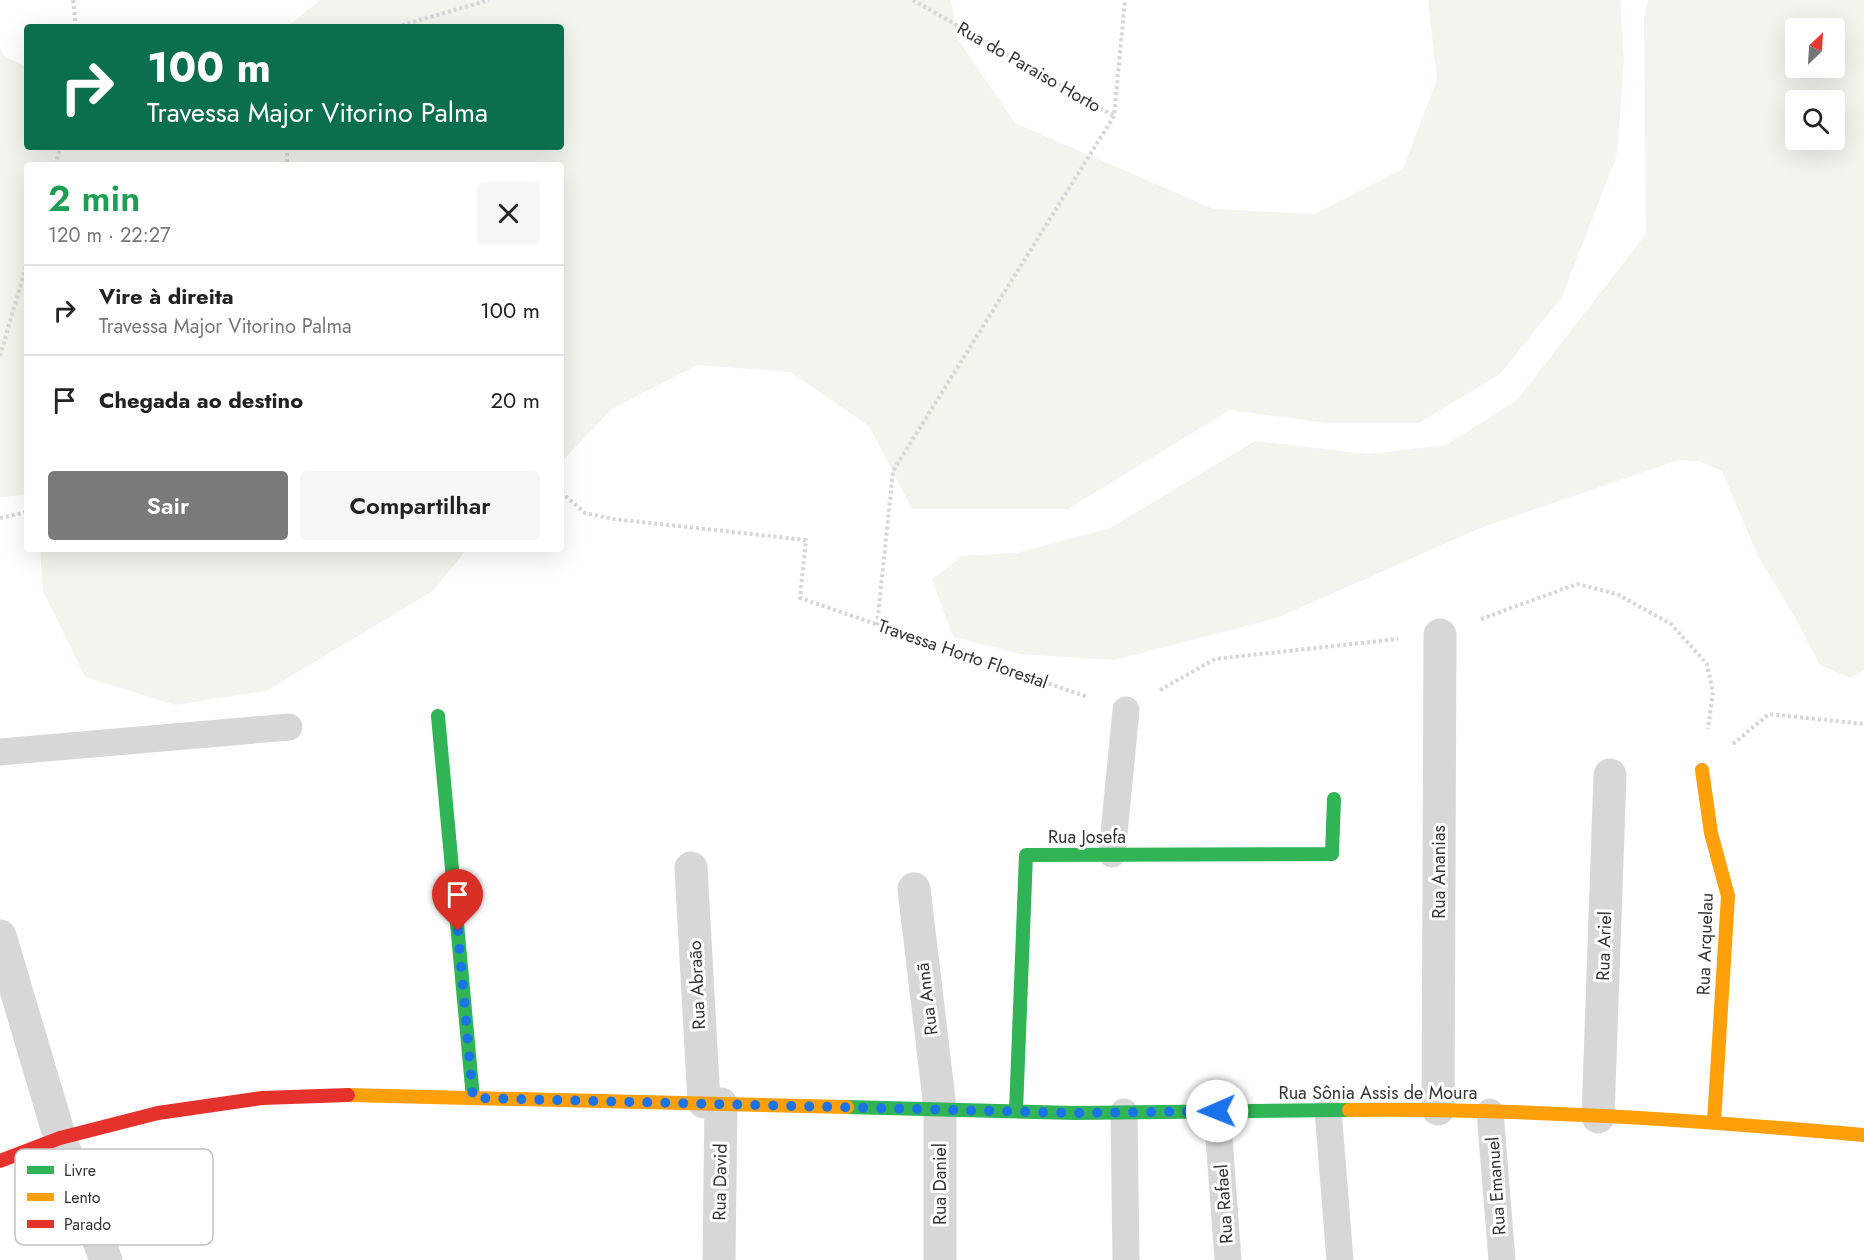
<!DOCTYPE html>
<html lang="pt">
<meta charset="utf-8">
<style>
body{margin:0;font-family:Jost,sans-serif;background:#f6f6f6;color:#222;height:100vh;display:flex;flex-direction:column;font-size:22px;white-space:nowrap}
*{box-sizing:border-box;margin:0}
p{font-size:20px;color:#767676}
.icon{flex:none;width:33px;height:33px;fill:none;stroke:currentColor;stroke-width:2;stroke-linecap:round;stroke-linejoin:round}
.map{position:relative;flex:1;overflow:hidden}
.drawer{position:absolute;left:24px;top:162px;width:540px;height:390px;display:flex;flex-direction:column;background:#fff;border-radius:6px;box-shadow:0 6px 24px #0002}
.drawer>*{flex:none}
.hud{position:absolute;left:24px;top:24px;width:540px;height:126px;border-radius:6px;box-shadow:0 6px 24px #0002;background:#0b6e4f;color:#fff;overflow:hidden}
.needle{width:39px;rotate:25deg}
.controls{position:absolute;left:1785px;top:18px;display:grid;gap:12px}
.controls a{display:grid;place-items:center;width:60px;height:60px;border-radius:6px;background:#fff;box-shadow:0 6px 24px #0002;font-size:30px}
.pin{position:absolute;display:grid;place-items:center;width:51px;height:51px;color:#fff;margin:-62px -26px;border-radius:50% 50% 50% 0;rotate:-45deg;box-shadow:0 0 6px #0007}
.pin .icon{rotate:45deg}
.me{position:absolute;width:66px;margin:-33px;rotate:269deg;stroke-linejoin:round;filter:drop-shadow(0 0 4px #0008)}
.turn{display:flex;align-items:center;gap:21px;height:126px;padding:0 24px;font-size:27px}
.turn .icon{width:78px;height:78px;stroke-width:2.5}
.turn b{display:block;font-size:42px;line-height:51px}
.round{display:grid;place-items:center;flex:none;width:63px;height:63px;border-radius:6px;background:#f6f6f6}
.overview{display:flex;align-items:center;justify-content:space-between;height:102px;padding:0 24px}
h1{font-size:36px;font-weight:600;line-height:45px;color:#1e9e55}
.primary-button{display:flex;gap:12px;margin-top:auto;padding:12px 24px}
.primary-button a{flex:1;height:69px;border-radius:6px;background:#7a7a7a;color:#fff;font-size:24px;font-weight:600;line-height:69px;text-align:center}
.primary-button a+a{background:#f6f6f6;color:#222}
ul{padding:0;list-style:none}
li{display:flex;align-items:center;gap:18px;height:90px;padding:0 24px;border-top:2px solid #e0e0e0}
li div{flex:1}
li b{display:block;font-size:22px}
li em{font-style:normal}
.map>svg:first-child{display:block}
</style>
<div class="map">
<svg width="1864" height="1260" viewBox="0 0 1864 1260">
<rect width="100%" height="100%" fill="#fff"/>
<path fill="#f1f5ed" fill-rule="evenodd" d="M 320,0 L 951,0 L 959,41 L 1015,123 L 1214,209 L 1314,214 L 1403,169 L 1437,80 L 1428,0 L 1620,0 L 1624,60 L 1617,155 L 1562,297 L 1500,374 L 1419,423 L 1326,423 L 1230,410 L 1068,509 L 912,509 L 869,426 L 790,372 L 697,365 L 612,409 L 561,462 L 561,165 L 27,165 L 27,495 L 0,497 L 0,47 L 4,56 L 27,67 L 27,147 L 561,147 L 561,27 L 287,27 Z
M 1648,0 L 1864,0 L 1864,670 L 1850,678 L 1820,665 L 1794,616 L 1758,556 L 1722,471 L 1699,461 L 1679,460 L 1480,528 L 1277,618 L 1115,660 L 1020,654 L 953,637 L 932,579 L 962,556 L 1016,553 L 1110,528 L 1255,441 L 1368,454 L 1446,445 L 1517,400 L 1646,234 L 1644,17 ZM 1834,28 L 1834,68 L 1796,68 L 1796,28 ZM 1796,100 L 1834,100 L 1834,140 L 1796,140 Z
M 40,549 L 467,549 L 433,591 L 266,691 L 175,705 L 85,677 L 43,591 Z"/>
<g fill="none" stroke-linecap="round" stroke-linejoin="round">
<path stroke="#d6d6d6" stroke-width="4" stroke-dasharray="3 3" stroke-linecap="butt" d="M 73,0 L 76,27
M 913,0 L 1114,116
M 396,27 L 489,0
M 287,147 L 287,165
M 55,165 L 61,147
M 0,356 L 27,263
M 561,492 L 585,513 L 614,519 L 806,540 L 800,598 L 1088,697
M 0,518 L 27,512
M 1481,619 L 1577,584 L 1617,594 L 1671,624 L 1707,664 L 1713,692 L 1708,729
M 877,625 L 893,471 L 1114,116 L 1125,0
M 1160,690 L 1215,659 L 1398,639
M 1733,744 L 1769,714 L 1864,724"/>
<path stroke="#d7d7d7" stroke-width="27" d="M 0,752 L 289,727
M 1112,854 L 1126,710
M 1328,1110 L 1340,1260
M 1217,1111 L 1228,1260
M 1124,1112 L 1126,1260
M 1490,1112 L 1502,1260"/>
<path stroke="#d7d7d7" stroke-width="33" d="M 691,868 L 704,1102
M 914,889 L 940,1108 L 940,1260
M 0,936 L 60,1138 L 106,1260
M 1438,1109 L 1440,635
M 1598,1117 L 1610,775
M 719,1260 L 721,1104"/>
<path stroke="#30b455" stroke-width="14" d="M 438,716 L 473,1098
M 847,1107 L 1075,1113 L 1349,1110
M 1016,1111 L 1026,855 L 1332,854 L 1334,799"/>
<path stroke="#ff9f0a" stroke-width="14" d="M 1702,770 L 1711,833 L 1728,896 L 1714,1122
M 348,1095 L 847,1107
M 1349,1110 C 1521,1108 1693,1120 1864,1135"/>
<path stroke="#e5322d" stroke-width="14" d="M 0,1161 L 60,1138 L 158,1113 L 262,1098 L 348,1095"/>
</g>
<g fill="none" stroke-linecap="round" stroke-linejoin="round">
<path stroke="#1a73e8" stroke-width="10" stroke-dasharray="0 18" d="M 458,931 L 473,1098 L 1075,1113 L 1217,1111"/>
</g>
<g text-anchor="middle" stroke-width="6" stroke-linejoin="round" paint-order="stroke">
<g font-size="18" fill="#333" stroke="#fff">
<text transform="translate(1029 67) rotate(30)" y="6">Rua do Paraiso Horto</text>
<text transform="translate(963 654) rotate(19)" y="6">Travessa Horto Florestal</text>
<text x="1087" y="843">Rua Josefa</text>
<text transform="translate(1439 872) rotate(-90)" y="6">Rua Ananias</text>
<text transform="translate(1705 944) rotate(-88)" y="6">Rua Arquelau</text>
<text transform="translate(1604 946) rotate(-88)" y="6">Rua Ariel</text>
<text transform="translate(697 985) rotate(-93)" y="6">Rua Abraão</text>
<text transform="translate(927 999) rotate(-97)" y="6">Rua Annã</text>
<text x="1378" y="1099">Rua Sônia Assis de Moura</text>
<text transform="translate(720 1182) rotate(-89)" y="6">Rua David</text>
<text transform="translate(940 1184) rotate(-90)" y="6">Rua Daniel</text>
<text transform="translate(1496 1186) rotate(-94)" y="6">Rua Emanuel</text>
<text transform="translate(1224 1204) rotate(-94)" y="6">Rua Rafael</text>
</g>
</g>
<rect x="15" y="1149" width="198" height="96" rx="9" fill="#fff" stroke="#c2c2c2" stroke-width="1.5"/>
<rect x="27" y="1166" width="27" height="8" fill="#30b455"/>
<rect x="27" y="1193" width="27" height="8" fill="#ff9f0a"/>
<rect x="27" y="1220" width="27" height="8" fill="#e5322d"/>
<g font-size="16" fill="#333">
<text x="64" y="1176">Livre</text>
<text x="64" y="1203">Lento</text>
<text x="64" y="1230">Parado</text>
</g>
</svg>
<div class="controls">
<a><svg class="needle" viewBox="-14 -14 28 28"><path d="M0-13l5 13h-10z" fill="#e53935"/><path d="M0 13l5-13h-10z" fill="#767676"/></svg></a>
<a><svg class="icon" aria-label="search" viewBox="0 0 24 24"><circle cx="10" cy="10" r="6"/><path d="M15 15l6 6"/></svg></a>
</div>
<div class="pin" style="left:458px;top:931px;background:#d93025"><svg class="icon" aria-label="arrive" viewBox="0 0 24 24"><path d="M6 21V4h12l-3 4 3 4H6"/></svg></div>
<svg class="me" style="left:1217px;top:1111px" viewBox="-20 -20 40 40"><circle r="19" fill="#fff"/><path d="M0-13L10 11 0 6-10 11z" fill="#1a73e8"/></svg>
<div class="hud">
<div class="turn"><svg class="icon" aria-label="right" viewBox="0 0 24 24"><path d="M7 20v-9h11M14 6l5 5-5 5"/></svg><div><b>100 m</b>Travessa Major Vitorino Palma</div></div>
</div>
<section class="drawer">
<div class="overview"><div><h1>2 min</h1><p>120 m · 22:27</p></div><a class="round"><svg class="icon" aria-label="close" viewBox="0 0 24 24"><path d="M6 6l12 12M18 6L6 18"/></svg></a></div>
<ul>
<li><svg class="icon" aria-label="right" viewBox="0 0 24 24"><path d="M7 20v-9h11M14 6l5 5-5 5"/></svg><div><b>Vire à direita</b><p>Travessa Major Vitorino Palma</p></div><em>100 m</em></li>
<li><svg class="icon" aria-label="arrive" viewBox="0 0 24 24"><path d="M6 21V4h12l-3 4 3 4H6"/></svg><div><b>Chegada ao destino</b></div><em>20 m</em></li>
</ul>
<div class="primary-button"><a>Sair</a><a>Compartilhar</a></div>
</section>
</div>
